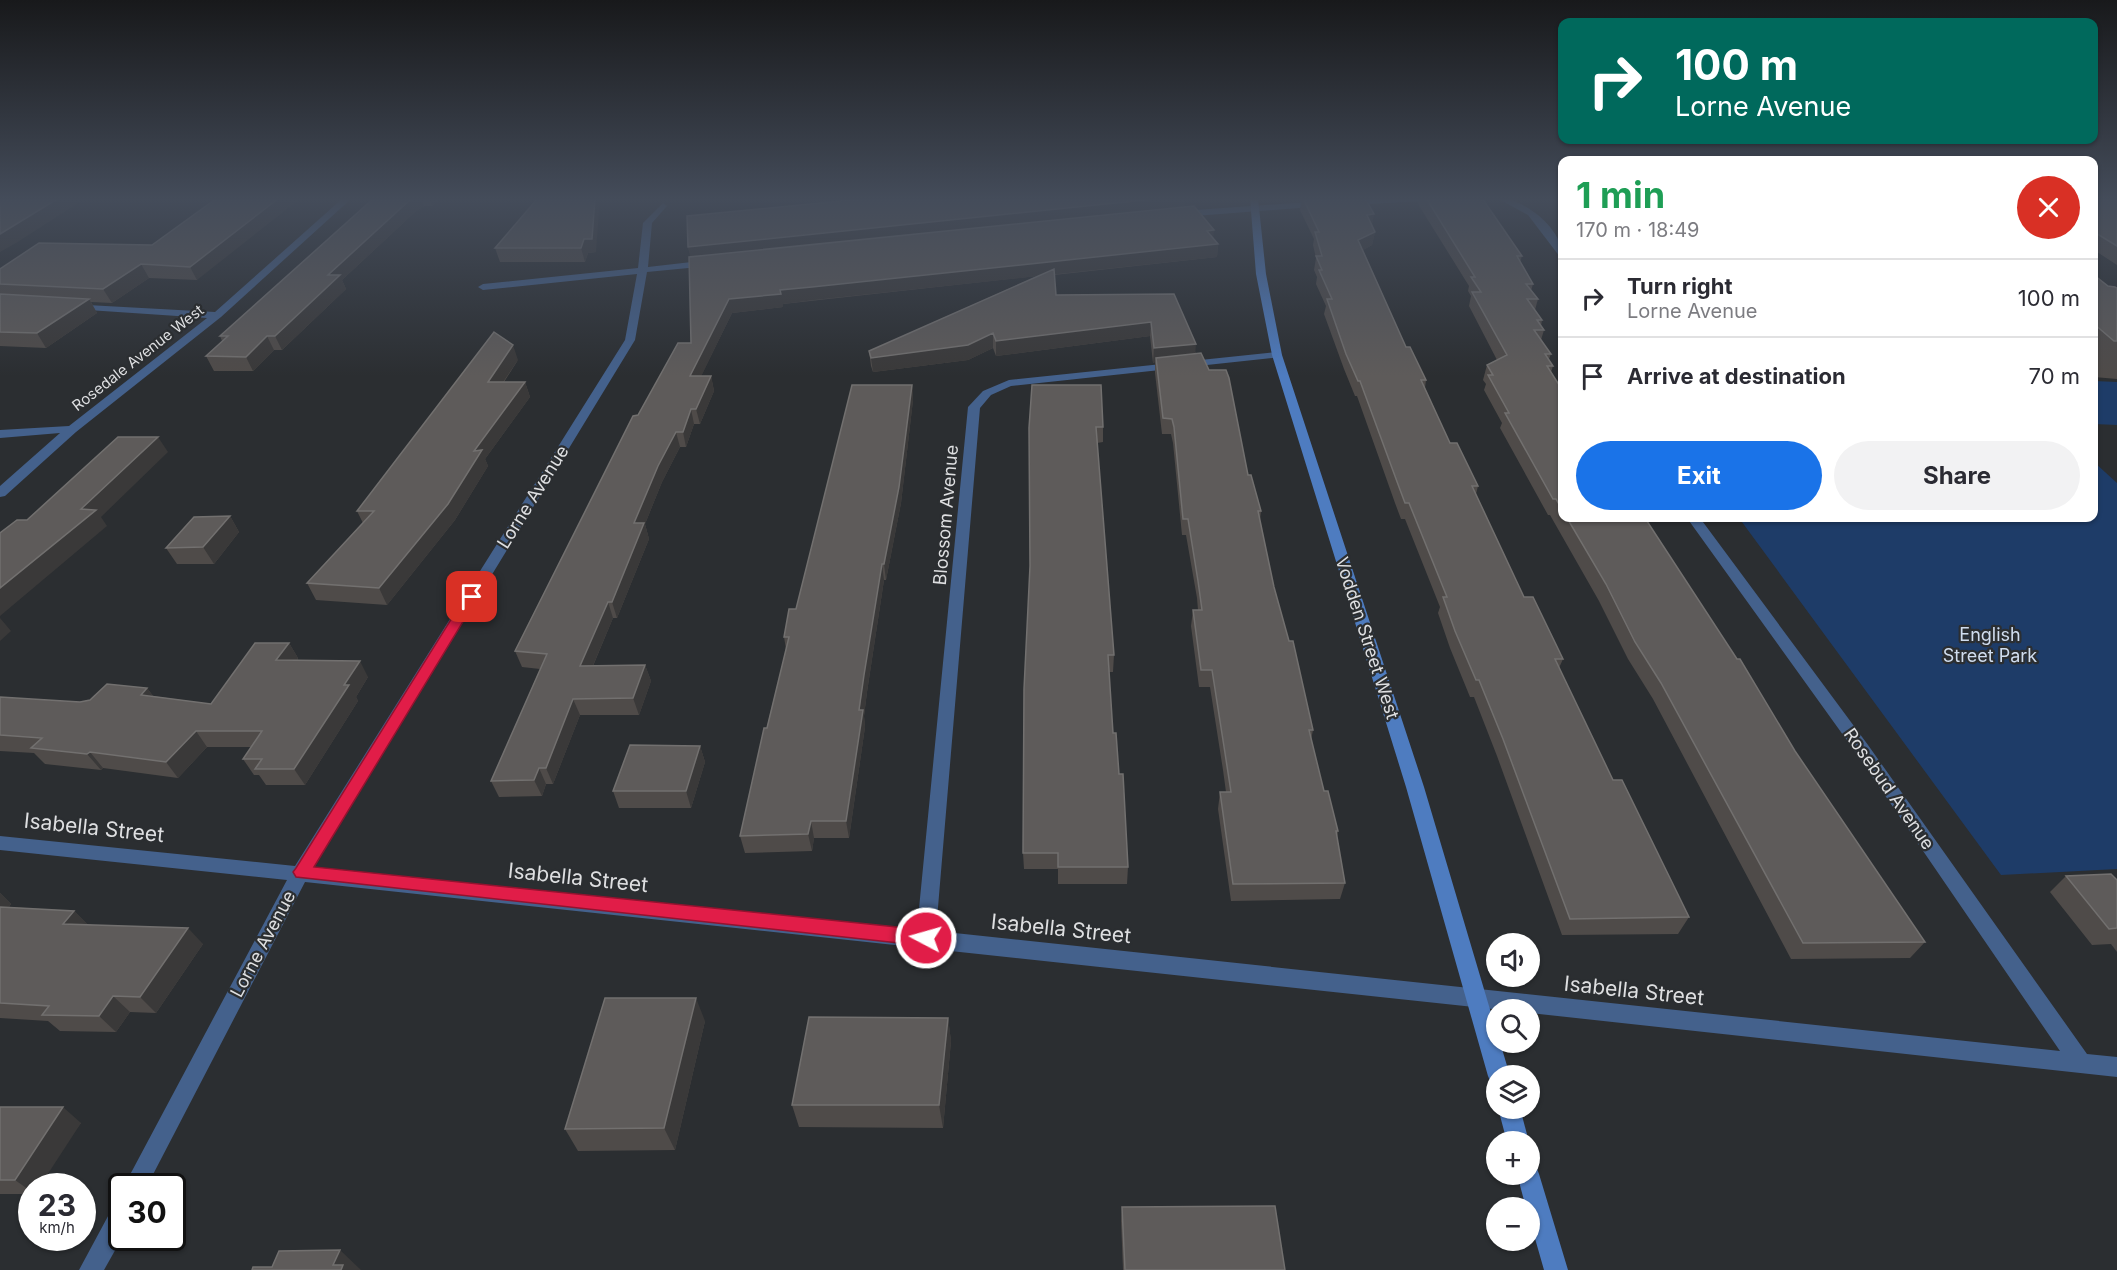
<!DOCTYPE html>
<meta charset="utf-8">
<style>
body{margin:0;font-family:Inter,sans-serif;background:#f2f2f3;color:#2b2b33;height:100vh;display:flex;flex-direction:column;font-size:22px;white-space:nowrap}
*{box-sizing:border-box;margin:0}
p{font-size:20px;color:#7c7c81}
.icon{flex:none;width:33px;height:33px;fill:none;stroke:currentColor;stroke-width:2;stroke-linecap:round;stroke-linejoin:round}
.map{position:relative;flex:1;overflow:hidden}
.side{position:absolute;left:1558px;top:156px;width:540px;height:366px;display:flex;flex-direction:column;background:#fff;border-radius:12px;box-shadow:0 2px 4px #0004}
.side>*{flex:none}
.guide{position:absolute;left:1558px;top:18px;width:540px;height:126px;border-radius:12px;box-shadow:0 2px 4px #0004;background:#00695c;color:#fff;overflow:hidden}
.fabs{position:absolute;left:1486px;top:933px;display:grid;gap:12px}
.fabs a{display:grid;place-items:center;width:54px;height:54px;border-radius:50%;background:#fff;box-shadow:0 2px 4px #0004;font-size:30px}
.speed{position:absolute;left:18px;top:1173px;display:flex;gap:12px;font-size:30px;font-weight:700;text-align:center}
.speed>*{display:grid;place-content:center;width:78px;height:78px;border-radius:50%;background:#fff;box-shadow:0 2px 4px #0004;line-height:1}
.speed small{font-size:15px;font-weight:400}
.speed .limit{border:3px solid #111;border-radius:9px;background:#fff;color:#111}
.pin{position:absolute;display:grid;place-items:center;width:51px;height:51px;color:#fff;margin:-26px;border-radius:12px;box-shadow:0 3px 9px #0006}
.me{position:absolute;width:66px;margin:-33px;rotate:276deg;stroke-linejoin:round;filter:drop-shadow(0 0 4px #0008)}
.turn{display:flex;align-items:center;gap:21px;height:126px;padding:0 18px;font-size:27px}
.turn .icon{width:78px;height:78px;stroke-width:2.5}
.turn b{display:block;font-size:42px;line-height:51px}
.round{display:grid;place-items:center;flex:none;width:63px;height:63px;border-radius:32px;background:#f2f2f3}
.head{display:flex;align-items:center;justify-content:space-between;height:102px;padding:0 18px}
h1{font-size:36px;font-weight:700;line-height:45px;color:#1e9e55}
.action{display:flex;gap:12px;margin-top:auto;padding:12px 18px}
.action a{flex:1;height:69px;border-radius:36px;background:#1a73e8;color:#fff;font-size:24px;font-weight:700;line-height:69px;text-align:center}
.action a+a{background:#f2f2f3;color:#2b2b33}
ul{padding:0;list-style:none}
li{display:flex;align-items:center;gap:18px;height:78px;padding:0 18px;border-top:2px solid #e1e1e2}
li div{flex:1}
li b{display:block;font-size:22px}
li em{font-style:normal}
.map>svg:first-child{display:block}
</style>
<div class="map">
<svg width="2117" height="1270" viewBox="0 0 2117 1270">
<rect width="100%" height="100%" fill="#2b2e31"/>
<path fill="#1e3c68" d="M 2094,381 L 2117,382 L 2117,425 L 2094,424 Z
M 2094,462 L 2117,483 L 2117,869 L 2001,875 L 1739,518 L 2094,518 Z"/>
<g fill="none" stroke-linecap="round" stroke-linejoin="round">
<path fill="#44618c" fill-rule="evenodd" d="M 343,198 L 352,198 L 221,317 L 76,432 L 5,496 L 0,497 L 0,486 L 60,433 L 0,438 L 0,430 L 69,426 L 207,318 L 73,309 L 69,308 L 69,304 L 215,312 Z
M 1428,198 L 1424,201 L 1348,205 L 1344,202 C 1355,195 1411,198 1428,198 Z
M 1497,198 C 1525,198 1563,229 1563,258 L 1560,257 L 1528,215 Z
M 1321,201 L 1325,204 L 1324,206 L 1181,217 L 1177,214 L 1181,211 Z
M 663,203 L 667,206 L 652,223 L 648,267 L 709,260 L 714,263 L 709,266 L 647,272 L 635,340 L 313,868 L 917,929 L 968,407 L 983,391 L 1009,380 L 1277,352 L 1282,355 L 1281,357 L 1011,386 L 991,395 L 980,408 L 936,931 L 2060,1051 L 1856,753 L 1687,518 L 1700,518 L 1868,745 L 2087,1054 L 2117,1057 L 2117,1077 L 1530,1013 L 1530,1010 L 1502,1010 L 305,882 L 147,1186 L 124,1186 L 287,880 L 0,850 L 0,836 L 295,866 L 625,340 L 637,274 L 483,290 L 478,287 L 483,284 L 638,268 L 643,223 Z
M 122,1202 L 122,1238 L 104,1270 L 79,1270 L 114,1205 Z"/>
<path fill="#4e7cc0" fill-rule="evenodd" d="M 1250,198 L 1258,198 L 1266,274 L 1282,355 L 1424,787 L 1497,1033 L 1497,1042 L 1500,1042 L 1510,1076 L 1497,1076 L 1497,1085 L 1491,1083 L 1488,1076 L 1406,787 L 1272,355 L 1256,274 Z
M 1498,1108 L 1520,1108 L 1529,1142 L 1507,1142 Z
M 1530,1163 L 1536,1166 L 1539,1174 L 1568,1270 L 1544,1270 L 1530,1221 L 1530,1208 L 1526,1208 L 1517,1174 L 1530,1174 Z"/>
</g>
<path fill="#4f4b49" d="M 217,198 L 197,280 L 149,278 L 112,303 L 91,302 L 97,313 L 46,348 L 0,346 L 0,269 L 152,245 Z
M 374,198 L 441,198 L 432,206 L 424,206 L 415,212 L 342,280 L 346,289 L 282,350 L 274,350 L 253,371 L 214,371 L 206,356 L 222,341 L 220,336 Z
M 538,198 L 596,252 L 588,253 L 585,262 L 500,262 L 495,248 Z
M 872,198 L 1185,198 L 1185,207 L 1218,244 L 1217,257 L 1054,275 L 1056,295 L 1174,294 L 1196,354 L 1248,475 L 1261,511 L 1260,520 L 1274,587 L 1313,730 L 1311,740 L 1324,791 L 1338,831 L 1337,837 L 1345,883 L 1340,899 L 1231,901 L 1218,809 L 1220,792 L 1226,792 L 1223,770 L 1210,687 L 1199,687 L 1191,626 L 1193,610 L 1198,610 L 1197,598 L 1186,535 L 1182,535 L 1173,443 L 1171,434 L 1162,434 L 1155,373 L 1155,362 L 1153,363 L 1150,336 L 996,356 L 993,348 L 968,360 L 873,372 L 871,366 L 869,351 L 1037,276 L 783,304 L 783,307 L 732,313 L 701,376 L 711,376 L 714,391 L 700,424 L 694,424 L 686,447 L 680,447 L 662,482 L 645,524 L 649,539 L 617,618 L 613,618 L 593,666 L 645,665 L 651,681 L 639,715 L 580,715 L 553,784 L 546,784 L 542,796 L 499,797 L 491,781 L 540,669 L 522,667 L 515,651 L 638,415 L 691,343 L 691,257 L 688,247 Z
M 1296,198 L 1365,198 L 1372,226 L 1375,232 L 1372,245 L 1363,250 L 1406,347 L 1426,380 L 1425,388 L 1450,443 L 1478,486 L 1476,494 L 1524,597 L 1563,659 L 1559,668 L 1613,780 L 1689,917 L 1678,934 L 1562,935 L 1497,756 L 1474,697 L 1470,697 L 1450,648 L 1438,613 L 1440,607 L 1405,519 L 1401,519 L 1395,503 L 1357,396 L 1355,396 L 1344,369 L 1324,314 L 1326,306 L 1316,284 L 1317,277 L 1314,270 L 1316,258 L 1313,245 L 1314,239 L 1300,210 L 1302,199 L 1295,200 Z
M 1419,198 L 1482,198 L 1522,256 L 1520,262 L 1533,284 L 1531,291 L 1538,299 L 1535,310 L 1542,320 L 1541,326 L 1544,330 L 1541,340 L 1551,354 L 1549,359 L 1553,366 L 1551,372 L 1563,391 L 1563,518 L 1645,518 L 1795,751 L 1925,942 L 1910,958 L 1791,959 L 1653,699 L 1628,659 L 1599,601 L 1550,515 L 1548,515 L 1500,428 L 1502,423 L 1484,390 L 1486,384 L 1483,380 L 1487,365 L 1497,360 L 1469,306 L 1471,296 L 1468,291 L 1469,286 L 1418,204 Z
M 2094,198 L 2117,198 L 2117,265 L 2094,250 Z
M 2094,275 L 2108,286 L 2117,288 L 2117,379 L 2094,377 Z
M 518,360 L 504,382 L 525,382 L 530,397 L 485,459 L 488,466 L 455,520 L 387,605 L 316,600 L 307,583 L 363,523 L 357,511 Z
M 912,385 L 913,400 L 901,503 L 886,580 L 884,580 L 867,692 L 864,716 L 865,727 L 849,838 L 814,838 L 812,851 L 745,853 L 740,836 L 786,649 L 784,637 L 796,609 Z
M 1103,427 L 1103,442 L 1097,443 L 1114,655 L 1113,672 L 1109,672 L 1113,733 L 1119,774 L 1128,867 L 1127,884 L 1058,884 L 1058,869 L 1024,869 L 1023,853 L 1030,566 L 1029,428 Z
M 230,516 L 239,532 L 214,564 L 177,564 L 166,548 Z
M 289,643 L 298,658 L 297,661 L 368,677 L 356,697 L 358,701 L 305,785 L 266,785 L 259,775 L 254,775 L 243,759 L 251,747 L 207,747 L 178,778 L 103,768 L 101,770 L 45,764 L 34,753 L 0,751 L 0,697 L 80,702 L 147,688 L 153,696 L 211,704 Z
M 700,746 L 705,762 L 691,808 L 619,808 L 613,791 Z
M 2066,876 L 2117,880 L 2117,952 L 2111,944 L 2092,945 L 2050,892 Z
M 0,893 L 11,904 L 9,907 L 74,911 L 87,924 L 203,944 L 156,1013 L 130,1012 L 116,1032 L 60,1031 L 48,1021 L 0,1018 Z
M 948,1018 L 951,1041 L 943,1128 L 799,1127 L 792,1105 Z
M 705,1021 L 675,1150 L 578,1151 L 565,1129 Z
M 0,1107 L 81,1123 L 32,1186 L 32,1194 L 0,1194 Z
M 1122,1207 L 1285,1270 L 1123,1270 L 1121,1221 Z"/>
<path fill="#3a3939" d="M 59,198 L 82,198 L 83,200 L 16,243 L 0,252 L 0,234 Z
M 279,198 L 301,198 L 197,280 L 190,267 Z
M 412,198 L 421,198 L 424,206 L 415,212 L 342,280 L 346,289 L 282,350 L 275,336 L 328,275 Z
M 429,198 L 441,198 L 432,206 Z
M 595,198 L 600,198 L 596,252 L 588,253 L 585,262 L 581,248 Z
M 1164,198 L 1185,198 L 1185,209 L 691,260 L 688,247 Z
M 1374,214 L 1372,227 L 1367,215 Z
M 1214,230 L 1213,243 L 1207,231 Z
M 1375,232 L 1372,245 L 1356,254 L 1358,240 Z
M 1218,244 L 1217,257 L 814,300 L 783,304 L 783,307 L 732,313 L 694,391 L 690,376 L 729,299 L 780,290 Z
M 141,264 L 149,278 L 112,303 L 103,289 Z
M 89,299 L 97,313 L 46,348 L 37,333 Z
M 1151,322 L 1150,336 L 996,356 L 996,341 Z
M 993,333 L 993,348 L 968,360 L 873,372 L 871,358 Z
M 267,336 L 274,350 L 253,371 L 246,357 Z
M 1196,344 L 1195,358 L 1156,358 L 1155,362 L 1153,363 L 1154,348 Z
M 513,345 L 518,360 L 493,397 L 488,382 Z
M 711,376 L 714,391 L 700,424 L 696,409 Z
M 525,382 L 530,397 L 485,459 L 488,466 L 455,520 L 387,605 L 379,588 L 474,451 Z
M 912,385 L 913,400 L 901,503 L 886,580 L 884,564 Z
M 691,409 L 694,424 L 686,447 L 683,432 Z
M 676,432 L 680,447 L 662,482 L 645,524 L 649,539 L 617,618 L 612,602 L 634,523 L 658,466 Z
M 158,437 L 168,452 L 101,517 L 107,526 L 0,616 L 0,588 L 81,509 Z
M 230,516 L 239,532 L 214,564 L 203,547 Z
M 882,564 L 884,580 L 867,692 L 864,716 L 865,727 L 849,838 L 846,821 L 864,675 Z
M 608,602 L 613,618 L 586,682 L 580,666 Z
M 0,618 L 11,631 L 0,641 Z
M 289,643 L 298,658 L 286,676 L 276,660 Z
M 360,661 L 368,677 L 356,697 L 358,701 L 305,785 L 294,769 L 344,685 Z
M 645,665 L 651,681 L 639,715 L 633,698 Z
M 147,688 L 159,704 L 141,695 Z
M 573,699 L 580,715 L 553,784 L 546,768 Z
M 196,731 L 207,747 L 178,778 L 166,762 Z
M 700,746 L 705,762 L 691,808 L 686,791 Z
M 90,752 L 103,768 L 101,770 L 87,754 Z
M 539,768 L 546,784 L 542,796 L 534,780 Z
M 811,821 L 814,838 L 812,851 L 808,834 Z
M 0,893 L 11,904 L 0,918 Z
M 74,911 L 90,927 L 63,924 Z
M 188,928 L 203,944 L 156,1013 L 140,997 Z
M 113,996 L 130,1012 L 116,1032 L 99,1016 Z
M 696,998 L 705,1021 L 675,1150 L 664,1128 Z
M 948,1018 L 951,1041 L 943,1128 L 939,1105 Z
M 63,1107 L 81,1123 L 40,1186 L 32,1186 L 32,1192 L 15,1180 Z
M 340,1250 L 361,1270 L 339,1270 L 333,1265 Z"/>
<path fill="#5e5b5a" stroke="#72706f" stroke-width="1.5" d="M 0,198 L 59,198 L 0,234 Z
M 217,198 L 279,198 L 190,267 L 141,264 L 103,289 L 0,284 L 0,269 L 39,243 L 152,245 Z
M 374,198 L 412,198 L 328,275 L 340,275 L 275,336 L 267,336 L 246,357 L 206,356 L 228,336 L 220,336 Z
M 538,198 L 595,198 L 592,239 L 584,239 L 581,248 L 495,248 Z
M 872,198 L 1164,198 L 688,247 L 687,216 Z
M 1303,198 L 1365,198 L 1374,214 L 1367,215 L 1375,232 L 1358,240 L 1406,347 L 1410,347 L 1426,380 L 1421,380 L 1450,443 L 1457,443 L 1478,486 L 1472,486 L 1524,597 L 1533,597 L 1563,659 L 1555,659 L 1613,780 L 1622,780 L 1689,917 L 1570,919 L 1503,739 L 1479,680 L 1476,680 L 1455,631 L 1443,597 L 1447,597 L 1409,503 L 1405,503 L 1399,487 L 1360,381 L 1358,381 L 1346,354 L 1327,299 L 1332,299 L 1319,270 L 1322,270 L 1316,256 L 1322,256 L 1315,232 L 1319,232 Z
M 1426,198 L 1482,198 L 1522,256 L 1517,256 L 1533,284 L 1526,284 L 1538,299 L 1527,299 L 1542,320 L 1537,320 L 1544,330 L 1534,330 L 1551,354 L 1545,354 L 1553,366 L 1547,366 L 1563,391 L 1563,511 L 1556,499 L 1553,499 L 1505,413 L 1509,413 L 1488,375 L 1493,375 L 1487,365 L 1507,355 L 1472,292 L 1481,292 L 1471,277 L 1475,277 Z
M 2094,198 L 2117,198 L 2117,246 L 2094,232 Z
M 1194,206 L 1214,230 L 1207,231 L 1218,244 L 812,287 L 780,290 L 781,294 L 729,299 L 690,376 L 711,376 L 696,409 L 691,409 L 683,432 L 676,432 L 658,466 L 634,523 L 644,523 L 612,602 L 608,602 L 580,666 L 645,665 L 633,698 L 573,699 L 546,768 L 539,768 L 534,780 L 491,781 L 547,654 L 515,651 L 633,416 L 638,415 L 678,343 L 691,343 L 689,257 Z
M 1054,269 L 1056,295 L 1174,294 L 1196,344 L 1154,348 L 1151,322 L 996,341 L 993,333 L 968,345 L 871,358 L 869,351 Z
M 2094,275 L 2108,286 L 2115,287 L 2117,288 L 2117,341 L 2114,341 L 2094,324 Z
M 0,294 L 89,299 L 37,333 L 0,332 Z
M 494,332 L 513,345 L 488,382 L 525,382 L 474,451 L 482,450 L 448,504 L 379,588 L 307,583 L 374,511 L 357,511 Z
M 1201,353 L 1209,370 L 1226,370 L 1229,378 L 1248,475 L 1251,475 L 1261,511 L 1258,511 L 1274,587 L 1289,641 L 1293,641 L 1313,730 L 1309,730 L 1324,791 L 1328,791 L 1338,831 L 1336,831 L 1345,883 L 1233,884 L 1220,792 L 1231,792 L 1225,753 L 1212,670 L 1201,670 L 1193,610 L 1202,610 L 1198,581 L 1188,519 L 1183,519 L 1174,427 L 1172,419 L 1163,418 L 1156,358 Z
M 852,385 L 912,385 L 899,487 L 884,564 L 882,564 L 864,675 L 859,710 L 863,710 L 846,821 L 811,821 L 808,834 L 740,836 L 764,728 L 767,728 L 789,637 L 784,637 L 789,609 L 796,609 Z
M 1032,385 L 1101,385 L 1103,427 L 1096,427 L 1114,655 L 1108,655 L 1113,733 L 1116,733 L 1119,774 L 1123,774 L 1128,867 L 1058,867 L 1058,853 L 1023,853 L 1024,689 L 1030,566 L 1029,428 Z
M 118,437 L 158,437 L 81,509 L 96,510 L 0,588 L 0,533 L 17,520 L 27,520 Z
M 230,516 L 203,547 L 166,548 L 194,517 Z
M 1567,518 L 1645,518 L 1737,659 L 1740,659 L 1795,751 L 1925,942 L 1803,943 L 1661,683 L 1635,642 L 1606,584 Z
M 255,643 L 289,643 L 276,660 L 360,661 L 344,685 L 349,685 L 294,769 L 255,769 L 262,759 L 243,759 L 262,731 L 196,731 L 166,762 L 90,752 L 87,754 L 31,748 L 42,738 L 0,735 L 0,697 L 80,702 L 90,700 L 107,684 L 147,688 L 141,695 L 211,704 Z
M 630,745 L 700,746 L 686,791 L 613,791 Z
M 2111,874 L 2117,880 L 2117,928 L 2109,929 L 2066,876 Z
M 0,907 L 74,911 L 63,924 L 188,928 L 140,997 L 113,996 L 99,1016 L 42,1015 L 49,1006 L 0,1003 Z
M 605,998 L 696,998 L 664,1128 L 565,1129 Z
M 809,1017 L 948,1018 L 939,1105 L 792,1105 Z
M 0,1107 L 63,1107 L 15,1180 L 0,1180 Z
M 1275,1206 L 1285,1270 L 1125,1270 L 1122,1207 Z
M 340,1250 L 333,1265 L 343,1265 L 341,1270 L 252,1270 L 253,1267 L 272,1267 L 279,1251 Z"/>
<linearGradient id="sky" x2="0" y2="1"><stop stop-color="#18191b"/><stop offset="0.53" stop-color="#444c5a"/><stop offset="1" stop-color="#444c5a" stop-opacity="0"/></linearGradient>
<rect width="2117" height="376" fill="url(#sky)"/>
<path fill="#e11d48" stroke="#92132f" stroke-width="1.5" d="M 472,592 L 478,597 L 314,867 L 926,930 L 932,933 L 935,938 L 932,943 L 926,946 L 296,877 L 293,872 L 296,868 L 465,597 Z"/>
<g text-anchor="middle" stroke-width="4.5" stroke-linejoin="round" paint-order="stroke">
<g font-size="15" fill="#dedfe1" stroke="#2b2e31">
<text transform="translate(138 358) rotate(-38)" y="5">Rosedale Avenue West</text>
</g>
<g font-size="18" fill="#dedfe1" stroke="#2b2e31">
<text transform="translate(533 497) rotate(-58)" y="6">Lorne Avenue</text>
<text transform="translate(946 515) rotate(-85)" y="6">Blossom Avenue</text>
<text transform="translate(1367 638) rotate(72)" y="6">Vodden Street West</text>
<text transform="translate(1889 789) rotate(55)" y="6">Rosebud Avenue</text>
<text transform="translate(263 944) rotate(-62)" y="6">Lorne Avenue</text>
</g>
<g font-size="18" fill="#d0ddef" stroke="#2b2e31">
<text x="1990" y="641">English<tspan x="1990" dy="21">Street Park</tspan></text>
</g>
<g font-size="21" fill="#dedfe1" stroke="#2b2e31">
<text transform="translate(94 828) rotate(6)" y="7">Isabella Street</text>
<text transform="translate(578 878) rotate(6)" y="7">Isabella Street</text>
<text transform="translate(1061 929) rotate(6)" y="7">Isabella Street</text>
<text transform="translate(1634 991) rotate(6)" y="7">Isabella Street</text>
</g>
</g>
</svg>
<div class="fabs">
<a><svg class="icon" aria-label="sound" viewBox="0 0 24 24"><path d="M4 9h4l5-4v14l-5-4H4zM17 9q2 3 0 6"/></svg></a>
<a><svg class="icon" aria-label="search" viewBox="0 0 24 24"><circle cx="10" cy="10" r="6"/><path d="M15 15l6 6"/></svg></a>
<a><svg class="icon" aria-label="layers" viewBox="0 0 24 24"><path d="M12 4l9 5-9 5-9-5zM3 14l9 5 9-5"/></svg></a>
<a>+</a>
<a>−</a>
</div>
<div class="speed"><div>23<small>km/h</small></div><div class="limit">30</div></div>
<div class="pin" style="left:472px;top:597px;background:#d93025"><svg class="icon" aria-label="arrive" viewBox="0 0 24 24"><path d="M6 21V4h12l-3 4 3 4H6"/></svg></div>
<svg class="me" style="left:926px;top:938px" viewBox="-20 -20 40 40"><circle r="17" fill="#e11d48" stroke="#fff" stroke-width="3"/><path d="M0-11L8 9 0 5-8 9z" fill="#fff"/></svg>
<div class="guide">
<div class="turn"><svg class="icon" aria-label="right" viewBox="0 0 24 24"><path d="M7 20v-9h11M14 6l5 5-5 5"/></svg><div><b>100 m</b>Lorne Avenue</div></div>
</div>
<section class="side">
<div class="head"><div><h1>1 min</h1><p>170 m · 18:49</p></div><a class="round" style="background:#d93025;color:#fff"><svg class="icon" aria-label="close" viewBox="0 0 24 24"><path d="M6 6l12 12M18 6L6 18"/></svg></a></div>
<ul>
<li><svg class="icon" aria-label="right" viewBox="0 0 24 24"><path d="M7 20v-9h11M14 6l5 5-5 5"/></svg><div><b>Turn right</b><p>Lorne Avenue</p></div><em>100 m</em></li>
<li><svg class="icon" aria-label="arrive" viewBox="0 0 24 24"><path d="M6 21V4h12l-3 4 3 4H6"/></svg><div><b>Arrive at destination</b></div><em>70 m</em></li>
</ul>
<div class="action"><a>Exit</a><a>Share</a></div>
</section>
</div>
